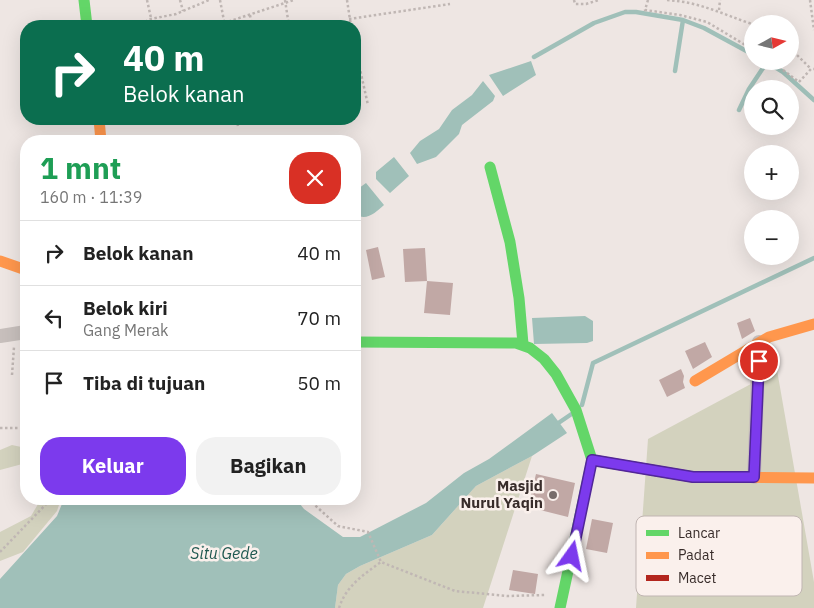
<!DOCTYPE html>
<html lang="id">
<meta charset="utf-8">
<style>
body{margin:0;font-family:"IBM Plex Sans",sans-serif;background:#f2f2f2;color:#222;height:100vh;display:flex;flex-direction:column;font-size:19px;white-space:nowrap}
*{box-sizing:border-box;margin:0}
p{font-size:16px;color:#767676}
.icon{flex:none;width:28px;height:28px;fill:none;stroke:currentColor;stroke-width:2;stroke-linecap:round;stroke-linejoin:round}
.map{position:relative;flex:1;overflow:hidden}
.sheet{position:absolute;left:20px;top:135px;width:341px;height:370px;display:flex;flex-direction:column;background:#fff;border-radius:20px;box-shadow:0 5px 20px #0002}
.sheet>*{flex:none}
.hud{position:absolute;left:20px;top:20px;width:341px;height:105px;border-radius:20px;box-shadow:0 5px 20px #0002;background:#0b6e4f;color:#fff;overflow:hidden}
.needle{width:32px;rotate:82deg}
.controls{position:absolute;left:744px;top:15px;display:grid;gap:10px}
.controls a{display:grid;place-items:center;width:55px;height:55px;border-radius:50%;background:#fff;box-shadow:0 5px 20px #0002;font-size:25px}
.pin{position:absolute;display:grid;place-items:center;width:42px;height:42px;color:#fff;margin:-21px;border:2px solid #fff;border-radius:50%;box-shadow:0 1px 5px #0007}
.me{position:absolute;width:55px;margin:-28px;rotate:12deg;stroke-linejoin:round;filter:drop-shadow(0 0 4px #0008)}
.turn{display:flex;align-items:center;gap:18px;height:105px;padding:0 20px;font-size:22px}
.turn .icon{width:65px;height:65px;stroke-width:2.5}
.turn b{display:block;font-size:35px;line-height:42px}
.round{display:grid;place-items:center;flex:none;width:52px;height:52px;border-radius:20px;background:#f2f2f2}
.head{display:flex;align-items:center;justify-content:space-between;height:85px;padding:0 20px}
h1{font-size:30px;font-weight:700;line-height:38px;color:#1e9e55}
.action{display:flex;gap:10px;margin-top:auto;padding:10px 20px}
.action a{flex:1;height:58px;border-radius:20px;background:#7c3aed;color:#fff;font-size:20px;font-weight:700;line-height:58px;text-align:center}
.action a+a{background:#f2f2f2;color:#222}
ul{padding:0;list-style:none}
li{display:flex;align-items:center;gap:15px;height:65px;padding:0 20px;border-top:1px solid #e0e0e0}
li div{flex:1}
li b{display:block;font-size:19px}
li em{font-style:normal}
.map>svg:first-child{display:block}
</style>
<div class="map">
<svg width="814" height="608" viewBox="0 0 814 608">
<rect width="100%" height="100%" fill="#eee6e3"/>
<path fill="#d3d2be" d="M 777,370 L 814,582 L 814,608 L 636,608 L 648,439 Z
M 12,445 L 26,448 L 26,463 L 0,470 L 0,450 Z
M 532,456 L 483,608 L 335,608 L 338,585 L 346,574 L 360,566 L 432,535 L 476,486 Z
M 41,499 L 61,499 L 57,511 L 23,552 L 0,561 L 0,532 L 31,516 Z"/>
<path fill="#a0c0b9" d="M 531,61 L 536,75 L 503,96 L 489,75 Z
M 483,81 L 495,96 L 493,101 L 462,125 L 459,134 L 436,157 L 417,164 L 410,153 L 420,141 L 439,129 L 452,110 L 472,95 Z
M 394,157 L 409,176 L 390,193 L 376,179 L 376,172 Z
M 366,183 L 384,205 C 376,212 365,223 355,213 L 355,191 Z
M 585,316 L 593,321 L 593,341 L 587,343 L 534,344 L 532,318 Z
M 552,413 L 567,433 L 532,456 L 476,486 L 432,535 L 360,566 L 346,574 L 338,585 L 335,608 L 0,608 L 0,579 L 57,516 L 64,499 L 296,499 L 304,509 L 343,537 L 360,537 L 426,503 L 464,473 L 489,459 Z"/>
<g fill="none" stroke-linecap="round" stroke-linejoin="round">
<path stroke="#a0c0b9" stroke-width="4.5" d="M 534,57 L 594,23 L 625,12 L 636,12 L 683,20 L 704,28 L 752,54
M 765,61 L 783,72 L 814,100
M 675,71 L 683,20
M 739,110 L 749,89 L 767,62
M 582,405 L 593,363 L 814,258
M 554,426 L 573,413"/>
</g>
<path fill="#c1a8a5" d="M 378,247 L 385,277 L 372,280 L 366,250 Z
M 425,248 L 427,281 L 405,282 L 403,249 Z
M 427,281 L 453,283 L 450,315 L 424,313 Z
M 750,318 L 755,331 L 742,339 L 737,323 Z
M 705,342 L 712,357 L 693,369 L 685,351 Z
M 681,369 L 684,376 L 683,382 L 685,388 L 667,397 L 659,380 Z
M 536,474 L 575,483 L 568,517 L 528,507 Z
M 592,519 L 613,523 L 607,553 L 586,549 Z
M 513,570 L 538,574 L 535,594 L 509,590 Z"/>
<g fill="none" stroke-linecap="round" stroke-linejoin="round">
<path stroke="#c0b7b4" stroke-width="2.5" stroke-dasharray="2.5 2.5" stroke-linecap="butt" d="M 147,0 L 151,18
M 180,0 L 183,11
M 220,0 L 225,26
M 285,0 L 289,26
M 347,0 L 351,26
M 574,0 L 575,4 L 586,4 L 599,0
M 648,0 L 645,10 L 680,15 L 707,22 L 752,49
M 667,0 C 700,2 722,14 752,24
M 810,0 L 814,30
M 719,10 L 720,0
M 250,15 L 252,26
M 349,19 L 450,4
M 224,23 L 294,0
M 136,26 L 151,19 L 176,14 L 209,0
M 355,47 L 368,105
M 790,48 L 811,69
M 771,61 L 799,82 L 811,69 L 814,69
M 236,119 L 238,126
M 23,318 L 26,310
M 12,375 L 14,347
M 0,428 L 26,428
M 308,499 L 338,526 L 368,532 L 381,562 L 455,591 L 507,596 L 545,595
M 0,552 L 51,499
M 339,608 C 346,586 363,575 381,562"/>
<path stroke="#c7bfbc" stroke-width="14" d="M 0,336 L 26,332
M 754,477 L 759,342"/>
<path stroke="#63d668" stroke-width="11" d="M 84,0 L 87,26
M 490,167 L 510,242 L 519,298 L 523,344
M 355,342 L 516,343 L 530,348 L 544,359 L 556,374 L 576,410 L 592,460 L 560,608"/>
<path stroke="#ff974d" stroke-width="11" d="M 99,119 L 101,141
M 0,261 L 26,270
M 695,381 L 769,337 L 814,324
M 728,477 L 814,478"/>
<path stroke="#b3261e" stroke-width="11" d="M 592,460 L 693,477 L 728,477"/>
</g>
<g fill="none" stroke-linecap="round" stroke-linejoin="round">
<g stroke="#51269a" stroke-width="12">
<path id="route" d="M 572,556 L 592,460 L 693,477 L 754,477 L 759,361"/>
</g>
<use href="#route" stroke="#7c3aed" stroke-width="9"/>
</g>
<circle fill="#786d6b" stroke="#faf0ec" stroke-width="2" cx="553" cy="495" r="5"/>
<g text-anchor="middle" stroke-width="5" stroke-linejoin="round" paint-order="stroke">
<g font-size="15" font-weight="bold" fill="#382c2a" stroke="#faf0ec" text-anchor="end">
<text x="543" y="491">Masjid<tspan x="543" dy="17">Nurul Yaqin</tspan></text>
</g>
<g font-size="16" font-style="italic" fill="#205951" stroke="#faf0ec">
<text x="224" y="559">Situ Gede</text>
</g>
</g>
<rect x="636" y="516" width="166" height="80" rx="8" fill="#faf0ec" stroke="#c0b5b2" stroke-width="1"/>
<rect x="646" y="530" width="23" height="6" fill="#63d668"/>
<rect x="646" y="552" width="23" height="7" fill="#ff974d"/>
<rect x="646" y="575" width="23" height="6" fill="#b3261e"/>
<g font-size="14" fill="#382c2a">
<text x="678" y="538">Lancar</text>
<text x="678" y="560">Padat</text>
<text x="678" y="583">Macet</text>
</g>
</svg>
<div class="controls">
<a><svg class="needle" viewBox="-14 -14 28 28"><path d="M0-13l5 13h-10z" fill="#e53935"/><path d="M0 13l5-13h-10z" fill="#767676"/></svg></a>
<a><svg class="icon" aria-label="search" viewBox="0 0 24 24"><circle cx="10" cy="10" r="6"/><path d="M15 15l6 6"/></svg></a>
<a>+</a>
<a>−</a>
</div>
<div class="pin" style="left:759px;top:361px;background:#d93025"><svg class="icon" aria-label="arrive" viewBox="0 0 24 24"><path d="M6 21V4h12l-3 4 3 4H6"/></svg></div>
<svg class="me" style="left:572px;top:556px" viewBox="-20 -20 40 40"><path d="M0-17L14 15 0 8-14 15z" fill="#7c3aed" stroke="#fff" stroke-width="4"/></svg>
<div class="hud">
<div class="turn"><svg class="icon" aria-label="right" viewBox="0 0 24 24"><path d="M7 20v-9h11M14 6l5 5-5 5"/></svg><div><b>40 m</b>Belok kanan</div></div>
</div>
<section class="sheet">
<div class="head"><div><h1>1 mnt</h1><p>160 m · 11:39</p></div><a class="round" style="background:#d93025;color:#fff"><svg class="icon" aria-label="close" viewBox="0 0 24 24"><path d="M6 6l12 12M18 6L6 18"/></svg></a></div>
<ul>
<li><svg class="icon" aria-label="right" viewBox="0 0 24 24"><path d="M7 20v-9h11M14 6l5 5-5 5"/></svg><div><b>Belok kanan</b></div><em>40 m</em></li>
<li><svg class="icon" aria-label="left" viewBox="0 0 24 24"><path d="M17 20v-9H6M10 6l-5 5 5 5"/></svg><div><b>Belok kiri</b><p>Gang Merak</p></div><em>70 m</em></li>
<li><svg class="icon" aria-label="arrive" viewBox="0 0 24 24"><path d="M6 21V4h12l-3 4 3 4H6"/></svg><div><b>Tiba di tujuan</b></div><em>50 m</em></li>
</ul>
<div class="action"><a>Keluar</a><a>Bagikan</a></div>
</section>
</div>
